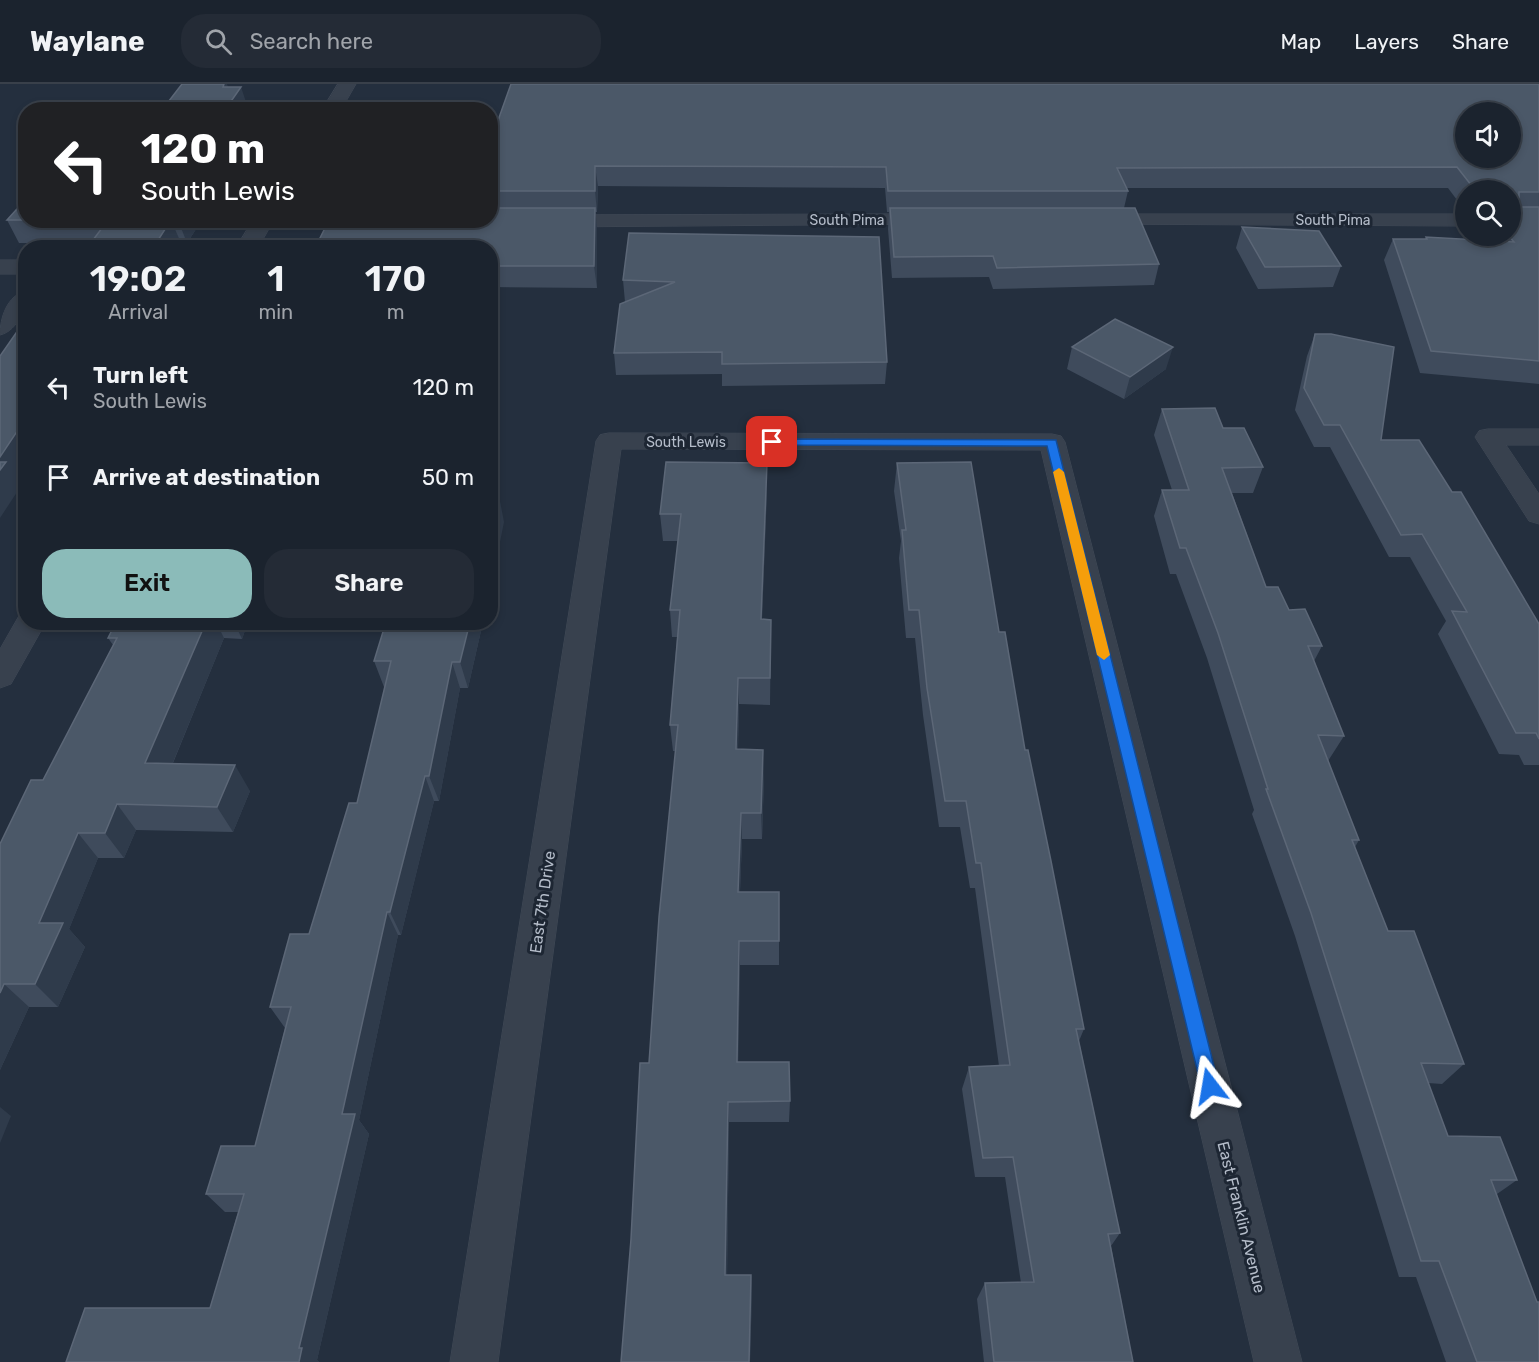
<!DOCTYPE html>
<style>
body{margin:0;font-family:Rubik,sans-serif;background:#242b36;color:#f1f3f6;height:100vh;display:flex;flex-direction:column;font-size:22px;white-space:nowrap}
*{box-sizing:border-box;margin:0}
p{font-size:20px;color:#a0a4aa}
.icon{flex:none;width:33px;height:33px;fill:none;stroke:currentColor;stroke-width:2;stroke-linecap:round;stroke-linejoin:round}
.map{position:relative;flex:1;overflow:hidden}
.panel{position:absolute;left:18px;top:156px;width:480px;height:390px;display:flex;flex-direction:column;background:#1b232e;border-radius:24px;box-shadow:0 3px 9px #0003,0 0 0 2px #39404a}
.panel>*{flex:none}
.guide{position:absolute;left:18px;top:18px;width:480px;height:126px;border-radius:24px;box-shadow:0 3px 9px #0003,0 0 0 2px #39404a;background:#202124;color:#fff;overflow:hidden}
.controls{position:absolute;left:1455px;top:18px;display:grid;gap:12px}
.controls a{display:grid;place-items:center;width:66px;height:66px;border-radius:50%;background:#1b232e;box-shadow:0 3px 9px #0003,0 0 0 2px #39404a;font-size:30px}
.pin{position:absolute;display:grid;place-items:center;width:51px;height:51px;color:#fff;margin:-26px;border-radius:12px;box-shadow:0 3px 9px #0006}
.me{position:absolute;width:66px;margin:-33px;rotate:346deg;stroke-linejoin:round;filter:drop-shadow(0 0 4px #0008)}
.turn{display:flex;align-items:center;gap:21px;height:126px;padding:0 24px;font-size:27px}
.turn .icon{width:78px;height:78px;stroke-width:2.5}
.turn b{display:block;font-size:42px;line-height:51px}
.eta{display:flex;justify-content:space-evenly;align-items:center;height:102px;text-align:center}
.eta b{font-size:36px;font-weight:600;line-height:42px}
.button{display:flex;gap:12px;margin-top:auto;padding:12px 24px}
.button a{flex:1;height:69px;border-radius:24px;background:#8bbbb9;color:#111;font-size:24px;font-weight:600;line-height:69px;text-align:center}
.button a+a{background:#242b36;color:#f1f3f6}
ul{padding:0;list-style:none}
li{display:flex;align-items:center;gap:18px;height:90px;padding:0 24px}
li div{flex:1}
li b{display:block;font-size:22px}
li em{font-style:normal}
header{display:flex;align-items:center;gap:36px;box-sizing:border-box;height:84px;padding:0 30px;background:#1b232e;border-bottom:2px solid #39404a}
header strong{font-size:28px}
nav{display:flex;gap:33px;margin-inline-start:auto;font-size:21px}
.search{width:420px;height:54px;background:#242b36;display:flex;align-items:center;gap:15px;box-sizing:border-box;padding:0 21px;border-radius:24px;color:#a0a4aa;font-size:22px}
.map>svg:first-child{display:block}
</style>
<header>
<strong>Waylane</strong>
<div class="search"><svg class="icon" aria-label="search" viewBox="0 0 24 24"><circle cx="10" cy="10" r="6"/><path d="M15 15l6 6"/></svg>Search here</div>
<nav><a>Map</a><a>Layers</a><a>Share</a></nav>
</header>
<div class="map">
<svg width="1539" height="1278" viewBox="0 0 1539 1278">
<rect width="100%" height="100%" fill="#242f3e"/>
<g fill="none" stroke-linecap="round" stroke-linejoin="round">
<g stroke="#414a57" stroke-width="1">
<path id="service" d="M 26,207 C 26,223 19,246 0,251 C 0,234 7,211 26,207 Z"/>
</g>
<g stroke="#414a57" stroke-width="1">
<path id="minor" d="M 933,130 L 940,132 L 944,136 L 940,140 L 552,143 L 545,141 L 541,137 L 545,133 L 552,131 Z
M 1095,130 L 1466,130 L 1466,142 L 1088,140 L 1084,136 L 1088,132 Z
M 253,137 L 254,136 L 386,137 L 382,141 L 375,143 L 264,143 L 257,141 Z
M 0,176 L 26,176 L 26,190 L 0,190 Z
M 1488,345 L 1539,345 L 1539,361 L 1506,361 L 1539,410 L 1539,440 L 1529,437 L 1475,353 L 1479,347 Z
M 609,349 L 1052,350 L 1061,352 L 1065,358 L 1302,1278 L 1254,1278 L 1041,366 L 621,365 L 498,1278 L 450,1278 L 596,357 L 600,351 Z"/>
</g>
<g stroke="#414a57" stroke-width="1">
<path id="tertiary" d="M 338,0 L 356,0 L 341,26 L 322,26 Z
M 253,136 L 274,136 L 258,164 L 236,164 Z
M 26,529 L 26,538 L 46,538 L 11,600 L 0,604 L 0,565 L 20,530 Z"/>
</g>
<use href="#service" fill="#38414e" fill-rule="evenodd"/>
<use href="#minor" fill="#38414e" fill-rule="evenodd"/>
<use href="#tertiary" fill="#38414e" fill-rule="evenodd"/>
</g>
<path fill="#3f4b5c" d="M 1539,0 L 1539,300 L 1420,289 L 1384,176 L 1393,155 L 1425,155 L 1426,153 L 1486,156 L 1483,152 L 1510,152 L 1510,106 L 1466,106 L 1466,128 L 1448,104 L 1126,104 L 1128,107 L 1124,124 L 1159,180 L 1154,201 L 993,205 L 989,193 L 892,194 L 888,145 L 889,128 L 887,128 L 885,104 L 598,102 L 597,128 L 595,128 L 597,145 L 597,204 L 490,203 L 490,164 L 317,164 L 316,162 L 490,136 L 490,59 Z
M 26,115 L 26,136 L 202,136 L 187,159 L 19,159 L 7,136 Z
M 1242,143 L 1341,182 L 1333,203 L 1258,205 L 1236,164 Z
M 629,149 L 887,278 L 885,300 L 722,302 L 722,290 L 616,291 L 614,269 L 625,218 L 623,196 Z
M 1315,250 L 1381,356 L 1452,408 L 1539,540 L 1539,681 L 1524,681 L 1519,671 L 1499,670 L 1438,550 L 1446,537 L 1410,473 L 1389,473 L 1330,363 L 1314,363 L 1295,326 L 1307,272 Z
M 1072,263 L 1166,285 L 1124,315 L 1067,285 Z
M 1162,325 L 1223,344 L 1263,383 L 1253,409 L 1232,409 L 1266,503 L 1289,526 L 1322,562 L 1314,577 L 1344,652 L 1328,677 L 1359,756 L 1355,763 L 1388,847 L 1464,980 L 1442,1000 L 1428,999 L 1448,1052 L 1517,1096 L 1497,1110 L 1539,1278 L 1446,1278 L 1416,1193 L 1399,1193 L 1295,852 L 1252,730 L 1254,726 L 1207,574 L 1176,490 L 1170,490 L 1154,432 L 1162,406 L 1172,406 L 1154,351 Z
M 897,379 L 999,548 L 1084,945 L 1079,957 L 1120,1149 L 1111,1162 L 1133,1278 L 984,1278 L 977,1215 L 985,1199 L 1021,1199 L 1005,1093 L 975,1093 L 962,1005 L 969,983 L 999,982 L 975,804 L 970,804 L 960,743 L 939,743 L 923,631 L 915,554 L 906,554 L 899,474 L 901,457 L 894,407 Z
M 767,407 L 762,535 L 771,536 L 770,621 L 739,620 L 738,665 L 764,692 L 762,755 L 742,755 L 740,808 L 779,857 L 779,881 L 740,881 L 738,978 L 790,1017 L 789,1038 L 729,1038 L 727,1191 L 751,1191 L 752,1207 L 750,1278 L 649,979 L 676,667 L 673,667 L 670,641 L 677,553 L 672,553 L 670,526 L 678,457 L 663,457 L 660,430 Z
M 116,538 L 248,538 L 242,555 L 224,554 L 173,679 L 250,707 L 233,748 L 136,746 L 124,774 L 98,774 L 69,845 L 85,863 L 58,923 L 29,923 L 0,986 L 0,760 L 43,696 L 113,561 L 108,554 Z
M 483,538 L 468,604 L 460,604 L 439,717 L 434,717 L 401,851 L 398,851 L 359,1036 L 369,1050 L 317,1276 L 319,1278 L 66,1278 L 210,1224 L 238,1128 L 225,1128 L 206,1110 L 255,1062 L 285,944 L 270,923 L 309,850 L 357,719 L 385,603 L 384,603 L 374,577 Z"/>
<path fill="#2f3b4b" d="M 224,0 L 227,0 L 232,15 L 241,3 L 248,24 L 247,26 L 225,26 L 223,3 Z
M 595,82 L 598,102 L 597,128 L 595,107 Z
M 595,124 L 597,145 L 597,204 L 594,182 Z
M 171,136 L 181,159 L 178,164 L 153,164 Z
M 178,136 L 202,136 L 187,159 Z
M 1173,263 L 1166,285 L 1124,315 L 1130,293 Z
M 493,324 L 499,350 L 499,412 L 504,438 L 490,508 L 490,452 L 493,412 Z
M 26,334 L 26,381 L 17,395 L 21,402 L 0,434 L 0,373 Z
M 767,379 L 767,407 L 761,562 L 761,535 Z
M 206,538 L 216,538 L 224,554 L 162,705 L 145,679 Z
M 234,538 L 248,538 L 242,555 Z
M 470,538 L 483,538 L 468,604 L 460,578 Z
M 452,578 L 460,604 L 439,717 L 429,692 Z
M 738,594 L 739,620 L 737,691 L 736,665 Z
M 763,666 L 764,692 L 762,755 L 761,729 Z
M 235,681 L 250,707 L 233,748 L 217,723 Z
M 425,692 L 434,717 L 401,851 L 390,828 Z
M 117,720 L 136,746 L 124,774 L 105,749 Z
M 741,729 L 742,755 L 739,833 L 738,808 Z
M 78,749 L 98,774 L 69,845 L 85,863 L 58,923 L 35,900 L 39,839 Z
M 387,828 L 398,851 L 359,1036 L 369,1050 L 317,1276 L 319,1278 L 299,1278 L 299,1264 L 342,1030 Z
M 739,857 L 740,881 L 738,1000 L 737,978 Z
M 4,900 L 29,923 L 0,986 L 0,909 Z
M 728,1018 L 729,1038 L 727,1207 L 725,1191 Z
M 0,1023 L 11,1032 L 0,1059 Z
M 751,1191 L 752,1207 L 750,1278 L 749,1278 Z"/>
<path fill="#4b5868" stroke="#5c6777" stroke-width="1.5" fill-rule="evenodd" d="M 182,0 L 224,0 L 223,3 L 241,3 L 225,26 L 162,26 Z
M 511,0 L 1539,0 L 1539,108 L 1519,108 L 1519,123 L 1539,123 L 1539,277 L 1431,267 L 1393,155 L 1427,155 L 1426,153 L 1514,158 L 1509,152 L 1510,152 L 1510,106 L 1475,106 L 1457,83 L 1117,84 L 1128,107 L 888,107 L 886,83 L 595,82 L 595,107 L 490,107 L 490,59 ZM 1466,28 L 1510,28 L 1510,74 L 1466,74 Z
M 26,115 L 26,136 L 7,136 Z
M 490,124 L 595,124 L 594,182 L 490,182 L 490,164 L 323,164 L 324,162 L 316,162 L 329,136 L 490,136 Z
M 890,124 L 1135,124 L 1159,180 L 997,184 L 993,172 L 894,173 Z
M 108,136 L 171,136 L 153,164 L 87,164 Z
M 1242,143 L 1319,147 L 1341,182 L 1265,183 Z
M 629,149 L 879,153 L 887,278 L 722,280 L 722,268 L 614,269 L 620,220 L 675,198 L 623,196 Z
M 1115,235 L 1173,263 L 1130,293 L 1072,263 Z
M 23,239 L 26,239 L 26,334 L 0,373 L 0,272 Z
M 1315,250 L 1331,250 L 1394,263 L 1381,356 L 1419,356 L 1452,408 L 1461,408 L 1539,540 L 1539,655 L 1536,649 L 1516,649 L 1452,527 L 1467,528 L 1422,450 L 1401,451 L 1340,341 L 1324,341 L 1304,304 Z
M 490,324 L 493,324 L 493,412 L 499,412 L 490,452 Z
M 1215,324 L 1223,344 L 1244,344 L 1263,383 L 1222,384 L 1266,503 L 1278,503 L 1289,526 L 1305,525 L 1322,562 L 1308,562 L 1344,652 L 1318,651 L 1359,756 L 1352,756 L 1388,847 L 1414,847 L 1464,980 L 1421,979 L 1448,1052 L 1500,1053 L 1517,1096 L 1491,1096 L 1537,1218 L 1539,1218 L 1539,1278 L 1477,1278 L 1439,1177 L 1421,1177 L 1311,829 L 1266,705 L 1268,705 L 1218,549 L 1186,464 L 1180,464 L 1162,406 L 1189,406 L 1162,325 Z
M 0,378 L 6,378 L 0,386 Z
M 666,378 L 767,379 L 761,535 L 771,536 L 770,594 L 738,594 L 736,665 L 763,666 L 761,729 L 741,729 L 738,808 L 779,808 L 779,857 L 739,857 L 737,978 L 789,978 L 790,1017 L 728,1018 L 725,1191 L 751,1191 L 749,1278 L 621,1278 L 631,1155 L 640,979 L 649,979 L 659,833 L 678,641 L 670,641 L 680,526 L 670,526 L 681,430 L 660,430 Z
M 971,378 L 999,548 L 1005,548 L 1025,666 L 1028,666 L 1051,777 L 1084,945 L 1076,945 L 1120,1149 L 1108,1150 L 1133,1278 L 994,1278 L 985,1199 L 1034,1198 L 1013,1073 L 983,1074 L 969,983 L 1010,981 L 981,779 L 976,779 L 966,717 L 945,717 L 927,604 L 919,526 L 909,526 L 902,446 L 906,446 L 897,379 Z
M 116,538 L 206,538 L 145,679 L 235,681 L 217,723 L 117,720 L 105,749 L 78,749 L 39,839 L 63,839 L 35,900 L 4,900 L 0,909 L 0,760 L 31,696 L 43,696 L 117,554 L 108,554 Z
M 386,538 L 470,538 L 460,578 L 452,578 L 429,692 L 425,692 L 390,828 L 387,828 L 342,1030 L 355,1030 L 299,1264 L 302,1264 L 299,1278 L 66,1278 L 85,1224 L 210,1224 L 244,1110 L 206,1110 L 221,1062 L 255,1062 L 291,923 L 270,923 L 290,850 L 309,850 L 349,719 L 357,719 L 391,577 L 374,577 Z"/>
<path fill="#1a73e8" stroke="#114b97" stroke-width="1.5" d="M 768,355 L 1056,356 L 1219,1002 L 1216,1008 L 1210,1010 L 1204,1008 L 1201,1002 L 1047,362 L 772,361 L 766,358 Z"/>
<path fill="#f59e0b" d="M 1059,384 L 1064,388 L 1110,571 L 1104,576 L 1097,571 L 1053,388 Z"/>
<g text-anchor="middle" stroke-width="6" stroke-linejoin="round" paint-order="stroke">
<g font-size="14" fill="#b4bcc9" stroke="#1d2633">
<text x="847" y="141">South Pima</text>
<text x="1333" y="141">South Pima</text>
<text x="686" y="363">South Lewis</text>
</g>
<g font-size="16" fill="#b4bcc9" stroke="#1d2633">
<text transform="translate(542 818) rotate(-82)" y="6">East 7th Drive</text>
<text transform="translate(1242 1133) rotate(76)" y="6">East Franklin Avenue</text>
</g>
</g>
</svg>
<div class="controls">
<a><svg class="icon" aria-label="sound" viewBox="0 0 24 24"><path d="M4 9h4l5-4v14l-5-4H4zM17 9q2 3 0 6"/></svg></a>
<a><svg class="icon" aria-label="search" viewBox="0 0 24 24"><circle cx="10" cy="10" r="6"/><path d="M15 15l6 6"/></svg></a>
</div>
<div class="pin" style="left:772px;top:358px;background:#d93025"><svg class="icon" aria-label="arrive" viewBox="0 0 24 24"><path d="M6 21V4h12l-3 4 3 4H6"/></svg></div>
<svg class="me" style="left:1210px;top:1002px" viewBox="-20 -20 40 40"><path d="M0-17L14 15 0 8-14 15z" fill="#1a73e8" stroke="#fff" stroke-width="4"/></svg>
<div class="guide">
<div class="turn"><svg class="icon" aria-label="left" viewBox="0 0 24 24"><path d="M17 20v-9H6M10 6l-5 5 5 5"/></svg><div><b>120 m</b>South Lewis</div></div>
</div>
<section class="panel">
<div class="eta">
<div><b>19:02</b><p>Arrival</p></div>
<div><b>1</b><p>min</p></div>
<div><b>170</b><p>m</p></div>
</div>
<ul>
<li><svg class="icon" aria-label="left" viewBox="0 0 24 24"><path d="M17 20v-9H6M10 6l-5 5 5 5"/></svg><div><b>Turn left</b><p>South Lewis</p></div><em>120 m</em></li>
<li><svg class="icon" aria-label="arrive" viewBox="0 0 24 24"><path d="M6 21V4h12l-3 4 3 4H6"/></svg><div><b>Arrive at destination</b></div><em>50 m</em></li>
</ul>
<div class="button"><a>Exit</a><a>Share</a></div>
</section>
</div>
